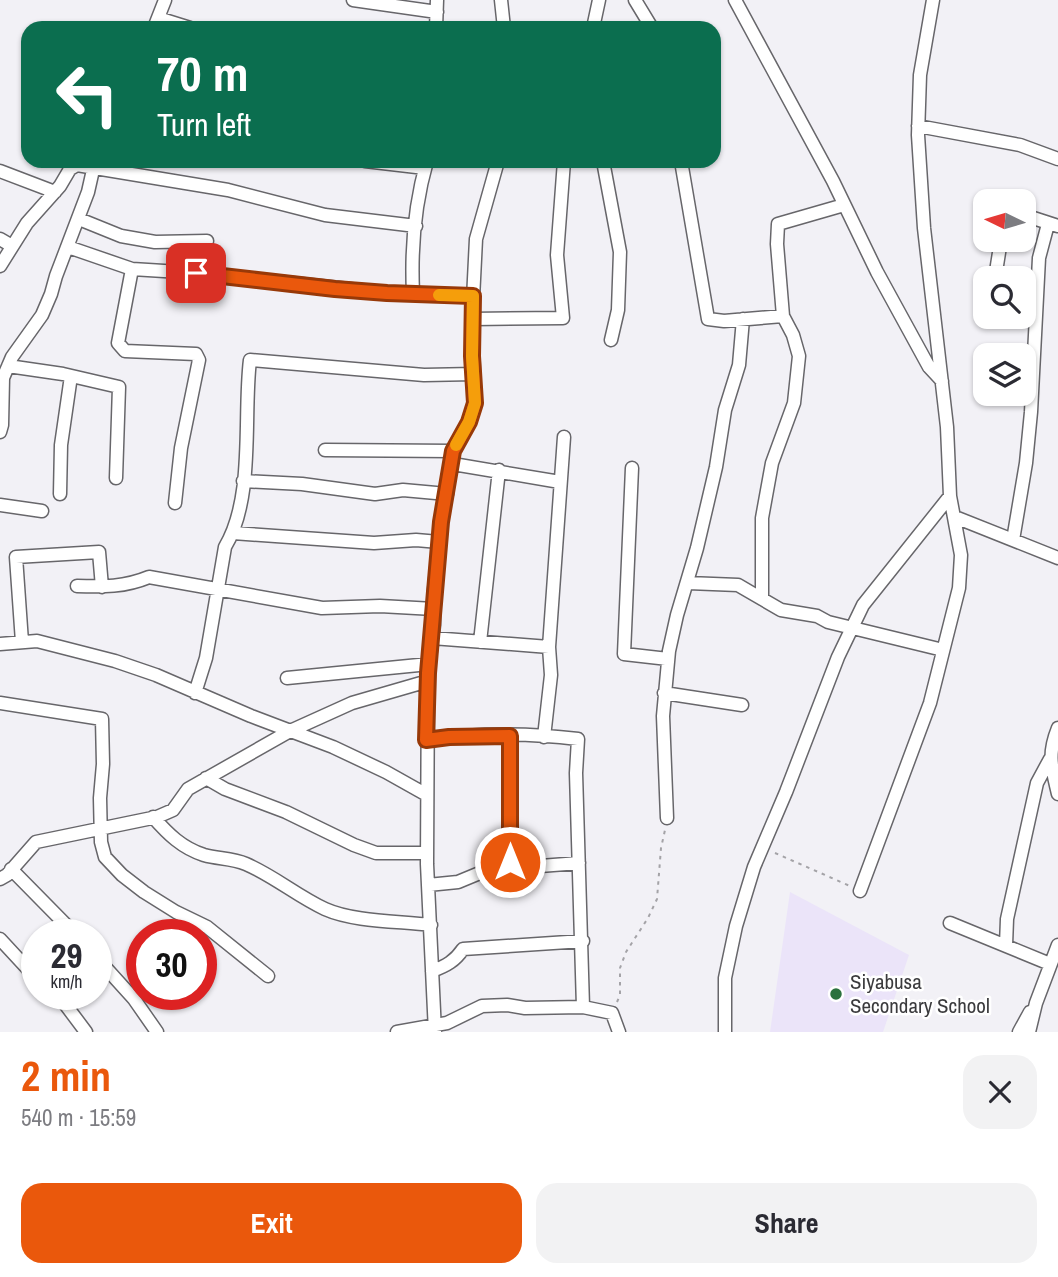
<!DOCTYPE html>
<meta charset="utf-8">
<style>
body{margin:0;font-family:"Archivo Narrow",sans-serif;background:#f2f2f3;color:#2b2b33;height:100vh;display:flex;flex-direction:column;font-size:26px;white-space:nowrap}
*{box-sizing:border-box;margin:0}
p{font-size:23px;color:#7c7c81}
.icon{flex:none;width:38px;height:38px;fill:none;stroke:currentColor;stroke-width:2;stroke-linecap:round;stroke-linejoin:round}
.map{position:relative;height:1032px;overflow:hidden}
.panel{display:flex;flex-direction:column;background:#fff;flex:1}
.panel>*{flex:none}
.banner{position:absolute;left:21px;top:21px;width:700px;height:147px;border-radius:21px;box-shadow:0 2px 5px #0004;background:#0b6e4f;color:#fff;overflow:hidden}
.needle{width:46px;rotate:275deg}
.fabs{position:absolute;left:973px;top:189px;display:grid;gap:14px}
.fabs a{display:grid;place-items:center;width:63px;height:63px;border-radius:14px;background:#fff;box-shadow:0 2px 5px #0004;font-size:35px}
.speed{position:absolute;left:21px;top:919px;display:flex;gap:14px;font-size:35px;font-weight:700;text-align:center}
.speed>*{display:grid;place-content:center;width:91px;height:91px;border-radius:50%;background:#fff;box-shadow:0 2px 5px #0004;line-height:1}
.speed small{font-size:18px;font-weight:400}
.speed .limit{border:10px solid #d22;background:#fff;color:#111}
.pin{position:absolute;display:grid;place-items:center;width:60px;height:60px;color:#fff;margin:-30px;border-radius:14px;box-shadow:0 4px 10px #0006}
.me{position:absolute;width:77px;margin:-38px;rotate:0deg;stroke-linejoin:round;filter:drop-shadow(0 0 5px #0008)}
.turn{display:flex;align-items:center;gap:24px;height:147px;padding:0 21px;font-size:32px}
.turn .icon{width:91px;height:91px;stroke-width:2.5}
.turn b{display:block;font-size:49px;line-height:60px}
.round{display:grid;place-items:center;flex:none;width:74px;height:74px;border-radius:21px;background:#f2f2f3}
.summary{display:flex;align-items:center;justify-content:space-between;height:119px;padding:0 21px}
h1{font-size:42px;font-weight:700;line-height:52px;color:#ea580c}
.action{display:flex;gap:14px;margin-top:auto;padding:14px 21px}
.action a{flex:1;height:80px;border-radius:21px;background:#ea580c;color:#fff;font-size:28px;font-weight:700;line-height:80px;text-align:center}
.action a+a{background:#f2f2f3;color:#2b2b33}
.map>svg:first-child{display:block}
</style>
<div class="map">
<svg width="1058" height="1032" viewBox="0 0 1058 1032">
<rect width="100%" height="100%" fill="#f2f1f6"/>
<path fill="#ebe4f9" d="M 790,892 L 909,955 L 883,1032 L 770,1032 Z"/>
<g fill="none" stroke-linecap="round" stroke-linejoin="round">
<g stroke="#67666a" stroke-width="15">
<path id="minor" d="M 353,0 L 437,12
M 501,0 L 504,28
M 635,0 L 652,28
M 735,0 L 833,181 L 877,272 L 929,367 L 942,381
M 158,18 L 190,28
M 154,28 L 165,0
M 436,28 L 437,0
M 593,28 L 599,0
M 918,126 L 1020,145 L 1058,159
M 365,161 L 425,168
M 603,161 L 620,252 L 618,310 L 611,340
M 681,161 L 708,319 L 724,321 L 783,316
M 0,171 L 55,192
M 1024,215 L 1058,226
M 79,219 L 121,236 L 155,242 L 207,241
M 0,239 L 12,246
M 68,247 L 132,269 L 196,273 L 387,293 L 473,296
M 0,266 L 27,223 L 60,186 L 70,169 L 77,165 L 228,190 L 325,215 L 416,226
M 132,269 L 118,343 L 125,351 L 196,354 L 199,360 L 181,448 L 175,503
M 995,278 L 1001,240
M 413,293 C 411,250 415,203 427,161
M 472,319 L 563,318 L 557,255 L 564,161
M 8,366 L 63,374 L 119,387 L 116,478
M 0,432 L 2,425 L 3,378 L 12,357 L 42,315 L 51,294 L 56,276 L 88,192 L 95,161
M 325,450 L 453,451
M 453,464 L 560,482
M 632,468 L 624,654 L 668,659
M 243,481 L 302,484 L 375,494 L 403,490 L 447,494
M 60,494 L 61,445 L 71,376
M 0,505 L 42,511
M 955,517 L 1058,558
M 233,533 L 374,543 L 416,540 L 439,542
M 1013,540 L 1026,463 L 1031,412 L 1039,258 L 1048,224
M 688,583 L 738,585 L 781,610 L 817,616 L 828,622 L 943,650
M 77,586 C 103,587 125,587 149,577 L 322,608 L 380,606 L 434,609
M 762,599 L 762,518 L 772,463 L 794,403 L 799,356 L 793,335 L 783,316 L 777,244 L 778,224 L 844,205
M 432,638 L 549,647
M 22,642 L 16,557 L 99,552 L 102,587
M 480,642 L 499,470
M 0,644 L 37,641 L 115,661 L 156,675 L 251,716 L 333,747 L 386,772 L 427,795
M 287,678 L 429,664
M 195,693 L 206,658 L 225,547 C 255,497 243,416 250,360 L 424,375 L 474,374
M 664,693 L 742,705
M 0,703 L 102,719 L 103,764 L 100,798 L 101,842 L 105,857 L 122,875 L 144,892 L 176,912 L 207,927 L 268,976
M 1058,728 C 1047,755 1052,768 1058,794
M 510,736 L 511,869
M 544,737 L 551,675 L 549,647 L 564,437
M 426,740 C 475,733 529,733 578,739 L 576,773 L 583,1007
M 206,778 L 225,789 L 286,812 L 354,845 L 376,853 L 427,853
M 153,817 C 168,834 182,848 204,855 C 218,859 232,858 246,864 C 274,876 297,896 325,909 C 354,922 399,921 431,925
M 667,818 L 663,716 L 669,651 L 677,615 L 697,548 L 716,467 L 725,410 L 739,365 L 743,319
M 11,869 L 75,934
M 0,879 L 7,875 L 36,842 L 157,817 L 173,810 L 188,789 L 290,731 L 352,703 L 428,681
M 428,885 L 458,882 L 487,870 L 579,863
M 860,891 L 930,703 L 959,588 L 961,555 L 950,496 L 947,427 L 924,228 L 918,135 L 920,75 L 933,0
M 950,923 L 1050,964
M 0,939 L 37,979
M 1006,945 L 1007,919 L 1037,783 L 1050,759
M 96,957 L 134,999 L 157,1032
M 432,971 C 446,966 455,961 463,949 L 583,941
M 54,994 L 65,1004 L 86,1032
M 397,1032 L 447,1023 L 482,1006 L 507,1005 L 525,1008 L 583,1007 L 612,1013 L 619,1032
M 435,1032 L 427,864 L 428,673 L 434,625 L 434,591 L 441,522 L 453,451 L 469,422 L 475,403 L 472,319 L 476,239 L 498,161
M 725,1032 L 725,978 L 736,926 L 754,867 L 786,792 L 838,657 L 863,605 L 950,496
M 1019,1032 L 1030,1012
M 1029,1032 L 1036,1003 L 1058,945"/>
</g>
<path stroke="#a4a3a7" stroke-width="2" stroke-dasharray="3.5 5" stroke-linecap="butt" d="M 775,853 L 850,886
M 617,1002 L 620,995 L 620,968 L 626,952 L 648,918 L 657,899 L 661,848 L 665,830"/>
<use href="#minor" stroke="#fff" stroke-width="12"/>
</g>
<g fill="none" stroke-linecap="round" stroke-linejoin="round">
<g stroke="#983908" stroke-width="18">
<path id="route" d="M 196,273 L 335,289 L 387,293 L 473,296 L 472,356 L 475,403 L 469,422 L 453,451 L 441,522 L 428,673 L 426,740 L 449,737 L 510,736 L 510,862"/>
</g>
<use href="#route" stroke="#ea580c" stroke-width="12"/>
<path stroke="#f59e0b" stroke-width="12" d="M 439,295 L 473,296 L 472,356 L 475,403 L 469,422 L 456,445"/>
</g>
<circle fill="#2a713d" stroke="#fff" stroke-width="2.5" cx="836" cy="994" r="7"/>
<g text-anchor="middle" stroke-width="5" stroke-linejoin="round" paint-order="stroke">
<g font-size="21" fill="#3b3b3d" stroke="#fff" text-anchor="start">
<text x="850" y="989">Siyabusa<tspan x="850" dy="24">Secondary School</tspan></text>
</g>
</g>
</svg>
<div class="fabs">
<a><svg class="needle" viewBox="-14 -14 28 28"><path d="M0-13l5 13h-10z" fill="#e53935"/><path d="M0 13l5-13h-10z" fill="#7c7c81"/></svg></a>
<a><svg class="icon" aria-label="search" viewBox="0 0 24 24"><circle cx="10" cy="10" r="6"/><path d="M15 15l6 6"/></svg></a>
<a><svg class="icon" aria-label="layers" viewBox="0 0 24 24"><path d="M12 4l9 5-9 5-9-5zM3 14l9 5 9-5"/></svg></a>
</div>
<div class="speed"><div>29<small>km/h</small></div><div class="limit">30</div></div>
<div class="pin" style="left:196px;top:273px;background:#d93025"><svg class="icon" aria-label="arrive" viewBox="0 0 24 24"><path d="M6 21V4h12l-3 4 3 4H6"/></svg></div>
<svg class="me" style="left:510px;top:862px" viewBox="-20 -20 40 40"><circle r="17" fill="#ea580c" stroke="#fff" stroke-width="3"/><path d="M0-11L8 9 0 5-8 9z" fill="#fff"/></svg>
<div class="banner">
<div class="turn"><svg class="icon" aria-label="left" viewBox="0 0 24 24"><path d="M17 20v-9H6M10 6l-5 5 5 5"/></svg><div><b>70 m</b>Turn left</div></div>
</div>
</div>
<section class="panel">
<div class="summary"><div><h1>2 min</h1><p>540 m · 15:59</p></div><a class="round"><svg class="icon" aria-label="close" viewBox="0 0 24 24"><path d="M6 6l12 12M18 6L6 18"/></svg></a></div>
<div class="action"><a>Exit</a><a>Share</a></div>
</section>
